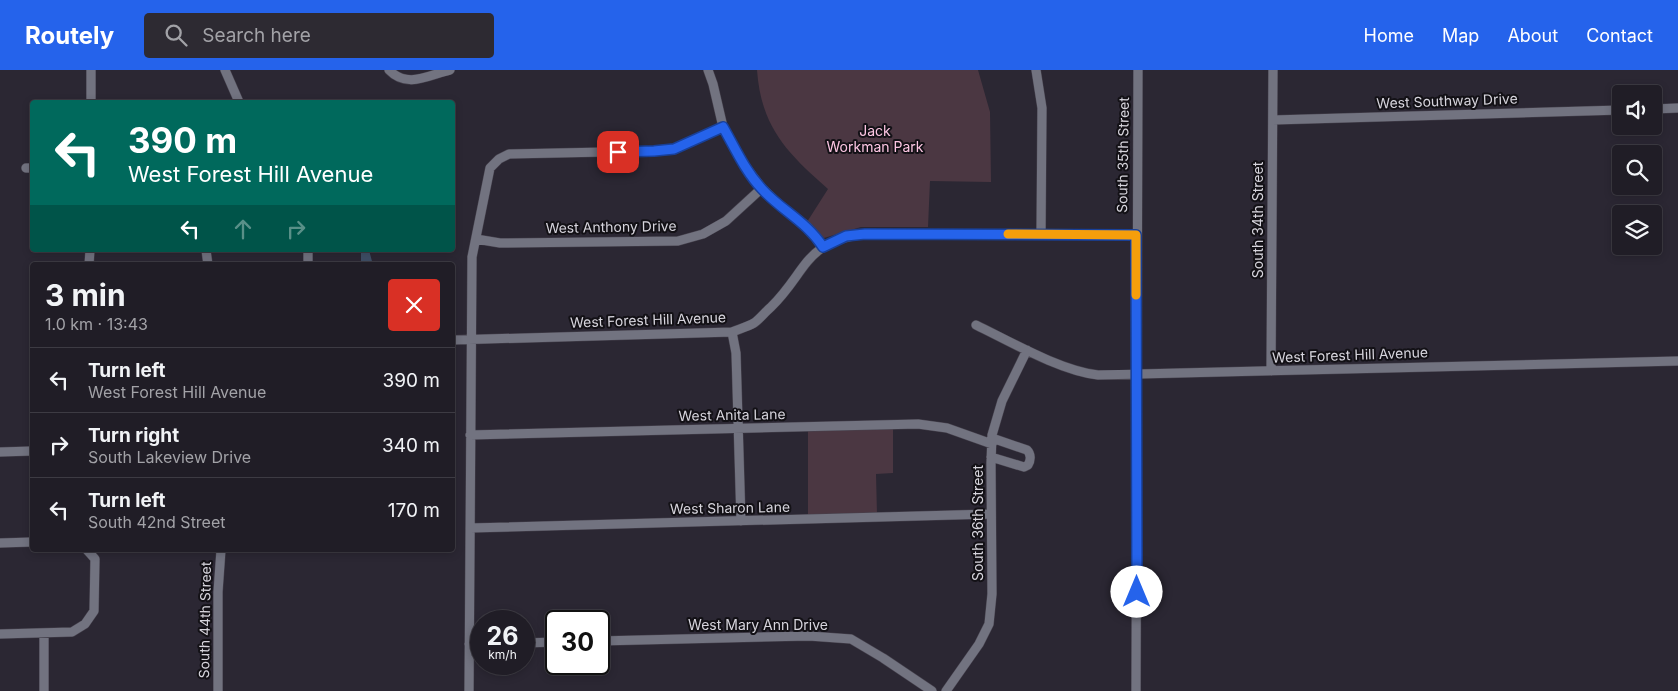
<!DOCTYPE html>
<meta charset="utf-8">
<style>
body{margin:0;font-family:Inter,sans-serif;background:#2d2a32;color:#f1f3f6;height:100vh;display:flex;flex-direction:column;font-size:19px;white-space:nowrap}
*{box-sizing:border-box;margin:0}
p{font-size:16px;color:#a2a2a7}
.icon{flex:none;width:28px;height:28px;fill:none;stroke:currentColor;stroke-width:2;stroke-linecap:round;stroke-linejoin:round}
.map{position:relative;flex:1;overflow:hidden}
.details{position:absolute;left:30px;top:192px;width:425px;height:290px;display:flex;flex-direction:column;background:#201d26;border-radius:5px;box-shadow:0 2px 8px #0003,0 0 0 1px #3d3b43}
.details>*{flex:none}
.hud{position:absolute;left:30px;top:30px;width:425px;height:152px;border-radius:5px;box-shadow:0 2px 8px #0003,0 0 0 1px #3d3b43;background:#00695c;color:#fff;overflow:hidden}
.tools{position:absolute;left:1612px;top:15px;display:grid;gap:10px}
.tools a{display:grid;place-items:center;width:50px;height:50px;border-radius:5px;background:#201d26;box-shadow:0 2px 8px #0003,0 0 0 1px #3d3b43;font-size:25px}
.speed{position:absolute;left:470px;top:540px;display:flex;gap:10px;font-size:25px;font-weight:700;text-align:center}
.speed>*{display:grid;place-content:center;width:65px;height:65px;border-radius:50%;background:#201d26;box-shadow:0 2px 8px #0003,0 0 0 1px #3d3b43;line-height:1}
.speed small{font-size:12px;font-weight:400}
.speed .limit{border:2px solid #111;border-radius:8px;background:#fff;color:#111}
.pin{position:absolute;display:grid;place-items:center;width:42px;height:42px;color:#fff;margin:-21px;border-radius:10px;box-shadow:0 2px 8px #0006}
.me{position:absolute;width:55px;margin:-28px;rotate:0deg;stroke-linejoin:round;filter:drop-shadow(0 0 4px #0008)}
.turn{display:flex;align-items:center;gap:18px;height:105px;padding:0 15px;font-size:22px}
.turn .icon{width:65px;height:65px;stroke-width:2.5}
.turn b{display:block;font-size:35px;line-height:42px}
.lanes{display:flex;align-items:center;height:48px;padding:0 15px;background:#0003;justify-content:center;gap:25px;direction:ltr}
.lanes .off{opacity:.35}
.round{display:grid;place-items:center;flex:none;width:52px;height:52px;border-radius:5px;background:#2d2a32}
.overview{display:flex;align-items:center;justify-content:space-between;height:85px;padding:0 15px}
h1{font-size:30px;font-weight:700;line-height:38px}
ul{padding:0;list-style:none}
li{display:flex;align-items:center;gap:15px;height:65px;padding:0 15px;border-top:1px solid #3d3b43}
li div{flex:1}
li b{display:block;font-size:19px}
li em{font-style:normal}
header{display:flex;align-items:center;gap:30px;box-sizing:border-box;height:70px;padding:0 25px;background:#2563eb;color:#fff}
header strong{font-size:24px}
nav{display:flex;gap:28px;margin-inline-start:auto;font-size:18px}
.search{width:350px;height:45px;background:#2d2a32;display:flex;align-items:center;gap:12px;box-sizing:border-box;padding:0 18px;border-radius:5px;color:#a2a2a7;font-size:19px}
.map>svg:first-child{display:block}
</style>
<header>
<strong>Routely</strong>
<div class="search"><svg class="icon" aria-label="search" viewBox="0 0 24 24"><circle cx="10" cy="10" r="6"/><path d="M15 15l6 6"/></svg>Search here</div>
<nav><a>Home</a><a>Map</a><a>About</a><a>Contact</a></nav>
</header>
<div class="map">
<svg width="1678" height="621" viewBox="0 0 1678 621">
<rect width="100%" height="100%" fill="#2b2733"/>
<path fill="#4b3742" d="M 757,0 L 978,0 L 990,42 L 991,112 L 930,111 L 928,157 L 861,157 L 824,168 L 807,152 L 828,119 C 787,83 761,57 757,0 Z
M 893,358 L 893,403 L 876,404 L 877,444 L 808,445 L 808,361 Z"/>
<path fill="#3f4f66" d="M 361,180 L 369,180 L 373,195 L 361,195 Z"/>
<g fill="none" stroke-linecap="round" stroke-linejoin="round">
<g stroke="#47434e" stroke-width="10">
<path id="minor" d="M 225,0 L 239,32
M 389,0 C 407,19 429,5 450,0
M 708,0 L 713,14 L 723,57 L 742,92 L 762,118 L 784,139 L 807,156 L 823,177
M 1036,0 L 1042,38 L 1041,164
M 91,32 L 91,0
M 1654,39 L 1678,38
M 1273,50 L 1621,40
M 26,98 L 32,98
M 476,169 L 500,173 L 678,171 L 703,164 L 726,151 L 762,118
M 206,180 L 208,195
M 308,180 L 308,195
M 89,195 L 90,180
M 976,255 C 1011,272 1061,301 1098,305 L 1678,291
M 732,262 L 736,283 L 741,451
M 452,270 L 732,262 C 739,259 747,257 754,253 C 760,249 765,242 771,237 C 807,202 804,171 865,164 L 1136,165
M 1271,301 L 1273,0
M 470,365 L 918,354 L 947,358 L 992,374
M 0,382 L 32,381
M 991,387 L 1024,397 L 1028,395 C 1031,390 1031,384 1027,380 L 992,368
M 470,458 L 991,444
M 0,473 L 32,472
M 0,564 L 72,562 L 85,554 L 94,541 L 95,489 L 87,480
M 599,571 L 809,566 L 851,569 L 883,588 L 932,621
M 524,573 L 556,572
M 469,574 L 481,574
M 44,621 L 44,563
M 218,621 L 218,522 L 221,480
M 469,621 L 472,187 L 490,98 L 499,89 L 509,84 L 654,81 L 674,79 L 723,57
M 946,621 L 979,574 L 989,554 L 992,524 L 991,393 L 992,365 L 1002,331 L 1027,280
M 1136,621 L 1138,0"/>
</g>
<use href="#minor" stroke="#727380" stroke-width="9"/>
</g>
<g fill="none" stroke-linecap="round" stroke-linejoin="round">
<g stroke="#184099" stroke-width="12">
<path id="route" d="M 618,82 L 654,81 L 674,79 L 723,57 C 735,78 745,101 762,119 C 781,140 807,152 823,177 L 846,166 L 865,164 L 1136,165 L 1137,522"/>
</g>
<use href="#route" stroke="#2563eb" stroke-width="9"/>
<path stroke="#f59e0b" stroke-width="9" d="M 1008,164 L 1136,165 L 1136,225"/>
</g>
<g text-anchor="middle" stroke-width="4" stroke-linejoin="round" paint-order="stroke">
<g font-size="14" fill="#d7d5dd" stroke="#131116">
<text transform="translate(1447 31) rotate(-2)" y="5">West Southway Drive</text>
<text transform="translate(1123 85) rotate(-89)" y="5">South 35th Street</text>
<text transform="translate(1258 150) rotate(-90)" y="5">South 34th Street</text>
<text transform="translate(611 157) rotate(-1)" y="5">West Anthony Drive</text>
<text transform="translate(648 250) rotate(-2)" y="5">West Forest Hill Avenue</text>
<text transform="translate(1350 285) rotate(-2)" y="5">West Forest Hill Avenue</text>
<text transform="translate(732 345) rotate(-1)" y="5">West Anita Lane</text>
<text transform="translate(730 438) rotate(-1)" y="5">West Sharon Lane</text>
<text transform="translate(978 453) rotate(-90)" y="5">South 36th Street</text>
<text transform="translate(205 550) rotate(-89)" y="5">South 44th Street</text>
<text x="758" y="560">West Mary Ann Drive</text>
</g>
<g font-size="14" fill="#fcc5e2" stroke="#131116">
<text x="875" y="66">Jack<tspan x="875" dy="16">Workman Park</tspan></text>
</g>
</g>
</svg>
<div class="tools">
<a><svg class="icon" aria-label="sound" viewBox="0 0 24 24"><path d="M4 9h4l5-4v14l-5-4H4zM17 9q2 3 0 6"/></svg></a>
<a><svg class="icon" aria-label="search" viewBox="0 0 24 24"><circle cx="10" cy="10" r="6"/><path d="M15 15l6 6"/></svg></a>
<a><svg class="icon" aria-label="layers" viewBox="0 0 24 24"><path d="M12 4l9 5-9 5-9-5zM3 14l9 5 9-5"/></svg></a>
</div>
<div class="speed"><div>26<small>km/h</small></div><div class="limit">30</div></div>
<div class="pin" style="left:618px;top:82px;background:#d93025"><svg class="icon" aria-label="arrive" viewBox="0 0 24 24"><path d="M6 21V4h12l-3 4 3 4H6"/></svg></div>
<svg class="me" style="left:1137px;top:522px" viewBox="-20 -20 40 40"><circle r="19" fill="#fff"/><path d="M0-13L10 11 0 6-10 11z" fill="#2563eb"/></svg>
<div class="hud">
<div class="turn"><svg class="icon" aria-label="left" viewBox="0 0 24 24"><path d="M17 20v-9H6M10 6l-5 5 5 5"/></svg><div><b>390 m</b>West Forest Hill Avenue</div></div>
<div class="lanes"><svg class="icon" aria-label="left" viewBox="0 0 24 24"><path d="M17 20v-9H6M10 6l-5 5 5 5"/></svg><svg class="icon off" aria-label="ahead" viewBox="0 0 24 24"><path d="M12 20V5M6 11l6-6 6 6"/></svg><svg class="icon off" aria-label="right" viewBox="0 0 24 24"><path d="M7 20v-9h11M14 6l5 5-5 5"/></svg></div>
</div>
<section class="details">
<div class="overview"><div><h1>3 min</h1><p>1.0 km · 13:43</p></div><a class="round" style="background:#d93025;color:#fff"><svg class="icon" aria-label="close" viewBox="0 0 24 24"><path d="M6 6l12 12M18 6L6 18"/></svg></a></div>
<ul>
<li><svg class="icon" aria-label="left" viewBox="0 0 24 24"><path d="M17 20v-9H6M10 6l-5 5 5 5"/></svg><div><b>Turn left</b><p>West Forest Hill Avenue</p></div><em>390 m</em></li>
<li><svg class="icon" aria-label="right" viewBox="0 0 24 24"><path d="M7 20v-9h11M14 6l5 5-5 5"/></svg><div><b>Turn right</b><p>South Lakeview Drive</p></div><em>340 m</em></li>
<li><svg class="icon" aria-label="left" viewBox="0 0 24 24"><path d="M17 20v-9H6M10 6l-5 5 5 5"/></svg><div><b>Turn left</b><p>South 42nd Street</p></div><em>170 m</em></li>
</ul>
</section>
</div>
